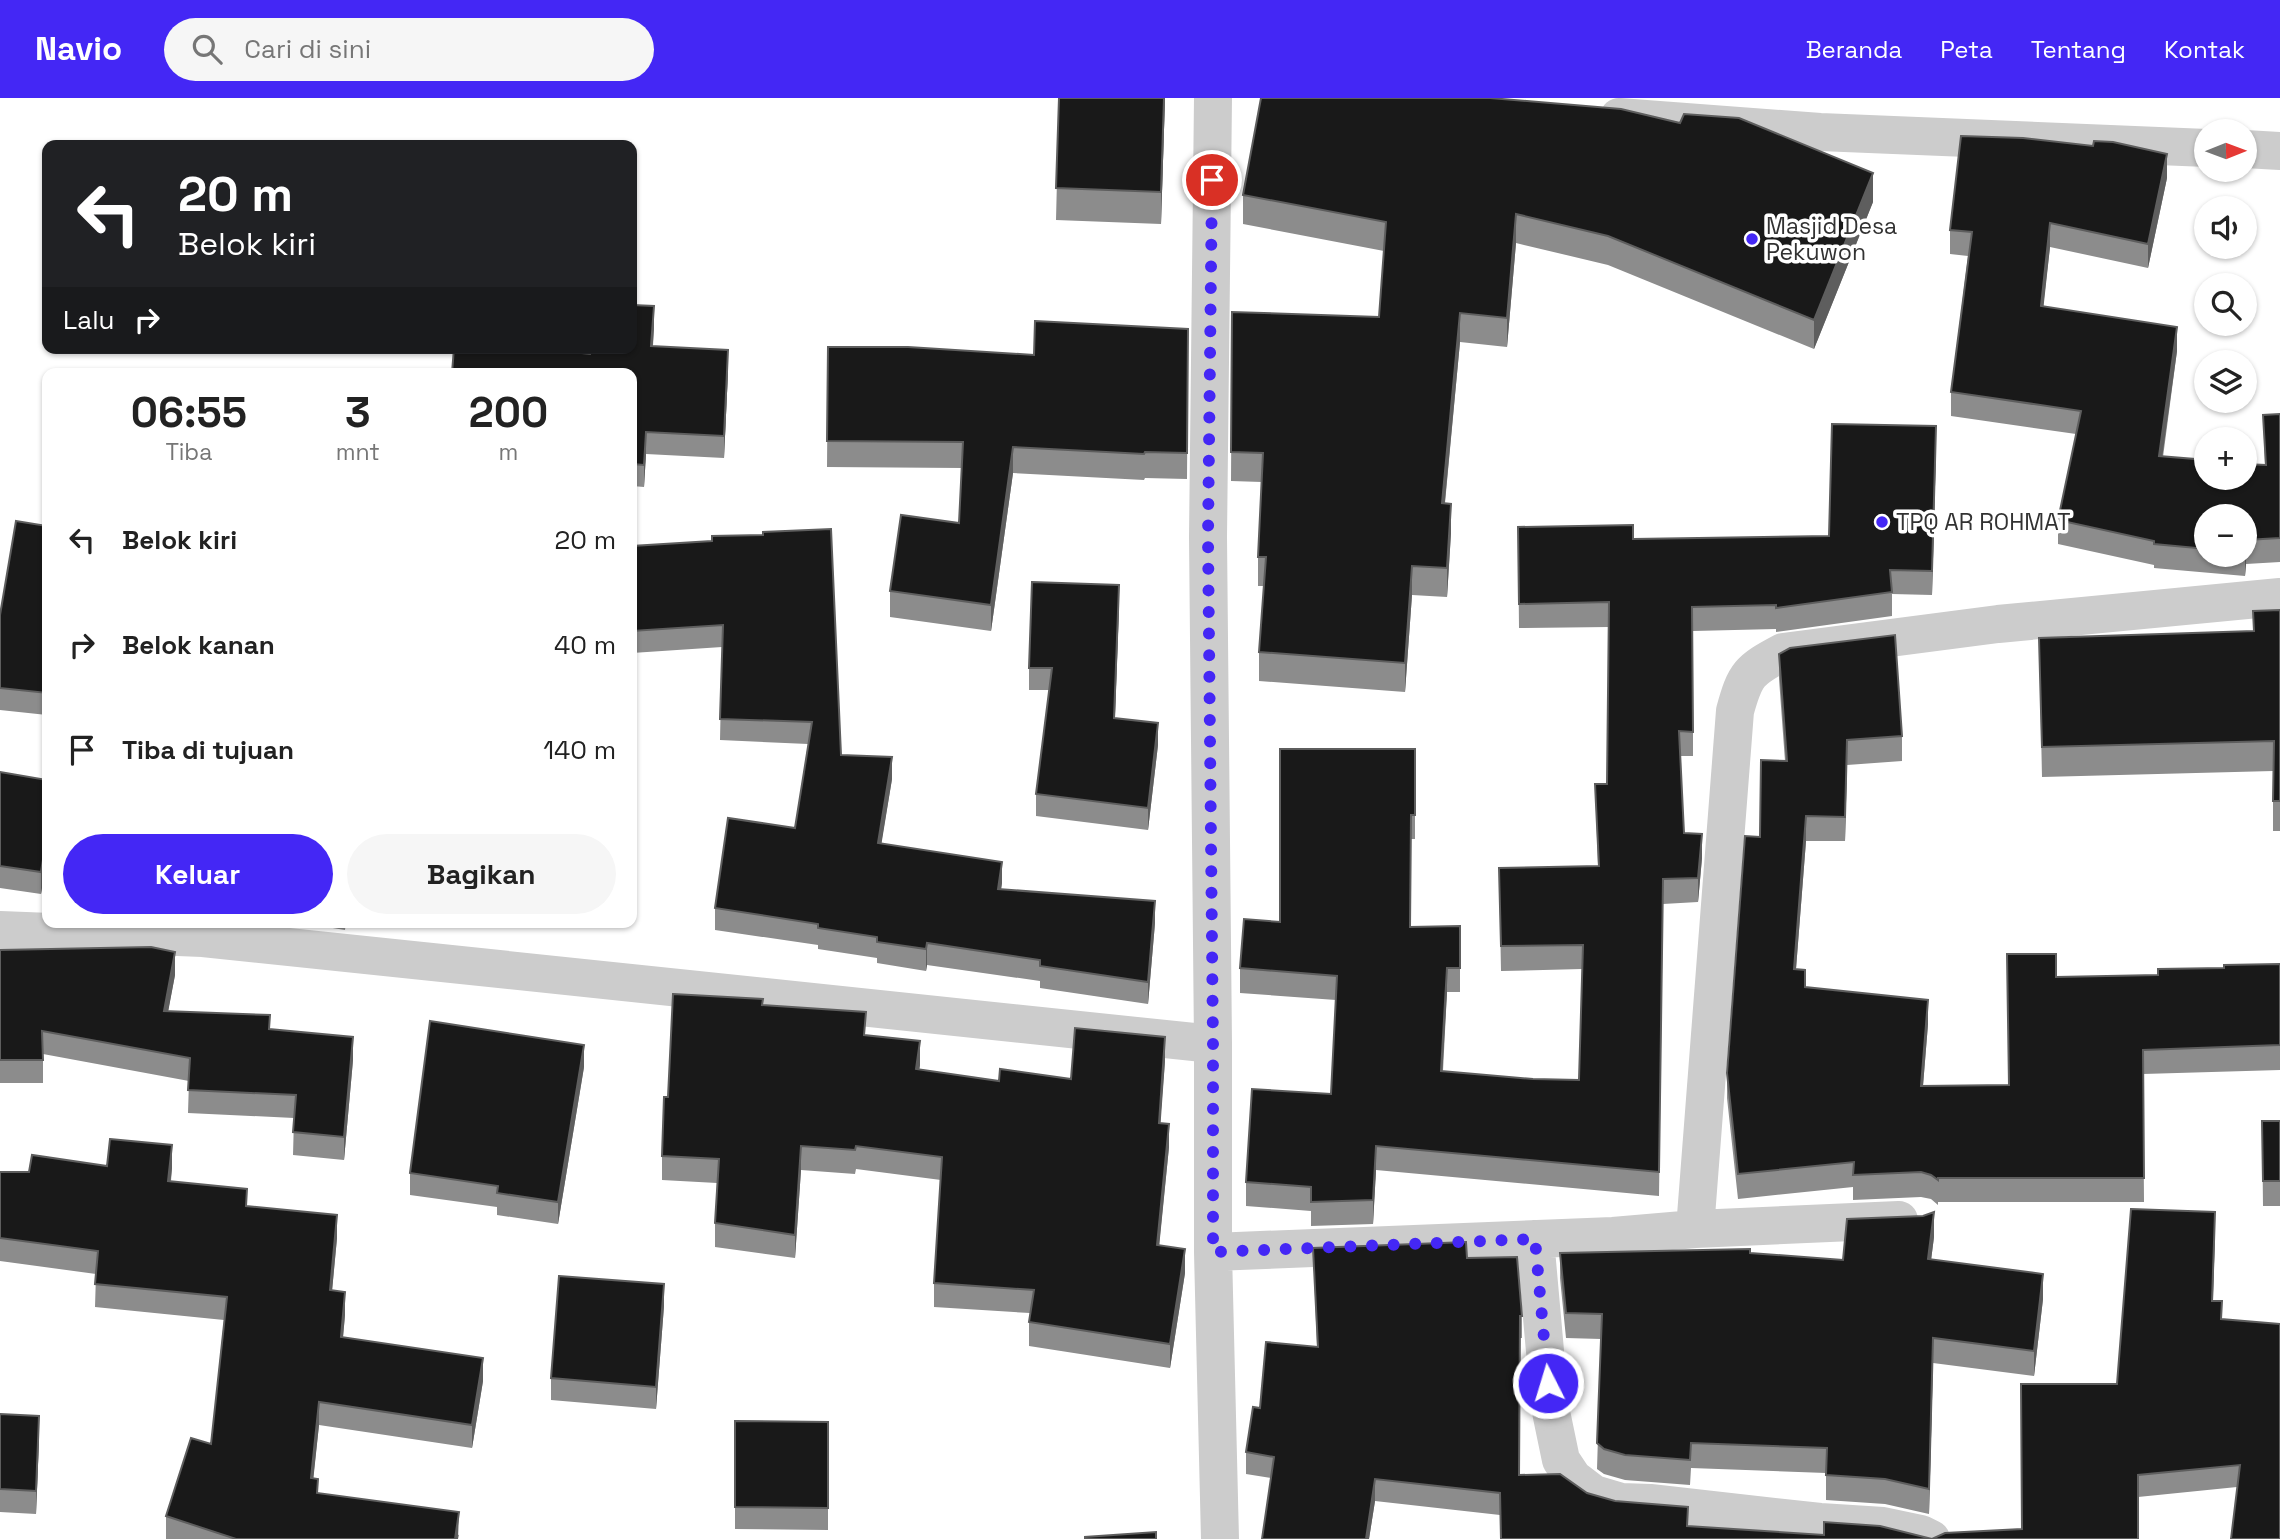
<!DOCTYPE html>
<html lang="id">
<meta charset="utf-8">
<style>
body{margin:0;font-family:"Space Grotesk",sans-serif;background:#f6f6f6;color:#222;height:100vh;display:flex;flex-direction:column;font-size:26px;white-space:nowrap}
*{box-sizing:border-box;margin:0}
p{font-size:23px;color:#767676}
.icon{flex:none;width:38px;height:38px;fill:none;stroke:currentColor;stroke-width:2;stroke-linecap:round;stroke-linejoin:round}
.map{position:relative;flex:1;overflow:hidden}
.drawer{position:absolute;left:42px;top:270px;width:595px;height:560px;display:flex;flex-direction:column;background:#fff;border-radius:14px;box-shadow:0 2px 5px #0004}
.drawer>*{flex:none}
.top-card{position:absolute;left:42px;top:42px;width:595px;height:214px;border-radius:14px;box-shadow:0 2px 5px #0004;background:#202124;color:#fff;overflow:hidden}
.needle{width:46px;rotate:89deg}
.buttons{position:absolute;left:2194px;top:21px;display:grid;gap:14px}
.buttons a{display:grid;place-items:center;width:63px;height:63px;border-radius:50%;background:#fff;box-shadow:0 2px 5px #0004;font-size:35px}
.pin{position:absolute;display:grid;place-items:center;width:60px;height:60px;color:#fff;margin:-30px;border:4px solid #fff;border-radius:50%;box-shadow:0 2px 7px #0007}
.me{position:absolute;width:77px;margin:-38px;rotate:355deg;stroke-linejoin:round;filter:drop-shadow(0 0 5px #0008)}
.turn{display:flex;align-items:center;gap:24px;height:147px;padding:0 21px;font-size:32px}
.turn .icon{width:91px;height:91px;stroke-width:2.5}
.turn b{display:block;font-size:49px;line-height:60px}
.then{display:flex;align-items:center;height:66px;padding:0 21px;background:#0003;gap:14px;font-size:26px}
.eta{display:flex;justify-content:space-evenly;align-items:center;height:119px;text-align:center}
.eta b{font-size:42px;font-weight:700;line-height:49px}
.action{display:flex;gap:14px;margin-top:auto;padding:14px 21px}
.action a{flex:1;height:80px;border-radius:42px;background:#4427f5;color:#fff;font-size:28px;font-weight:700;line-height:80px;text-align:center}
.action a+a{background:#f6f6f6;color:#222}
ul{padding:0;list-style:none}
li{display:flex;align-items:center;gap:21px;height:105px;padding:0 21px}
li div{flex:1}
li b{display:block;font-size:26px}
li em{font-style:normal}
header{display:flex;align-items:center;gap:42px;box-sizing:border-box;height:98px;padding:0 35px;background:#4427f5;color:#fff}
header strong{font-size:33px}
nav{display:flex;gap:38px;margin-inline-start:auto;font-size:24px}
.search{width:490px;height:63px;background:#f6f6f6;display:flex;align-items:center;gap:18px;box-sizing:border-box;padding:0 24px;border-radius:38px;color:#767676;font-size:26px}
.map>svg:first-child{display:block}
</style>
<header>
<strong>Navio</strong>
<div class="search"><svg class="icon" aria-label="search" viewBox="0 0 24 24"><circle cx="10" cy="10" r="6"/><path d="M15 15l6 6"/></svg>Cari di sini</div>
<nav><a>Beranda</a><a>Peta</a><a>Tentang</a><a>Kontak</a></nav>
</header>
<div class="map">
<svg width="2280" height="1441" viewBox="0 0 2280 1441">
<rect width="100%" height="100%" fill="#fff"/>
<g fill="none" stroke-linecap="round" stroke-linejoin="round">
<path stroke="#ccc" stroke-width="38" d="M 1213,0 L 1208,439 L 1213,946 L 1213,1154 L 1220,1441
M 1619,19 L 1820,34 L 2207,50
M 2245,51 L 2280,53
M 0,832 L 203,840 L 1213,946
M 1695,1131 L 1735,613 C 1745,576 1749,572 1783,554 L 1998,526 L 2280,499
M 1535,1141 L 1550,1309 L 1561,1362 L 1573,1380 L 1594,1396 L 1621,1404 L 1650,1405 L 1820,1424 L 1883,1428 L 1921,1436 L 1931,1441
M 1213,1154 L 1613,1138 L 1695,1131 L 1899,1122"/>
</g>
<path fill="#8c8c8c" fill-rule="evenodd" d="M 1059,0 L 1165,0 L 1161,126 L 1056,122 Z
M 2167,80 L 2148,170 L 2050,149 L 2043,209 L 2177,253 L 2163,359 L 2265,367 L 2263,317 L 2280,316 L 2280,464 L 2246,466 L 2245,478 L 2154,470 L 2154,467 L 2058,446 L 2058,422 L 2076,336 L 1951,318 L 1951,294 L 1968,158 L 1950,156 L 1950,132 ZM 2207,418 L 2245,418 L 2245,457 L 2207,457 Z
M 1243,97 L 1873,104 L 1814,251 L 1608,167 L 1516,145 L 1507,249 L 1460,244 L 1445,405 L 1451,435 L 1447,499 L 1412,497 L 1405,594 L 1259,583 L 1259,554 L 1264,488 L 1258,488 L 1258,459 L 1262,384 L 1231,383 L 1232,214 L 1379,219 L 1384,153 L 1243,126 Z
M 654,230 L 653,248 L 728,274 L 724,360 L 646,356 L 644,389 L 632,388 L 632,275 L 590,256 Z
M 1188,231 L 1187,381 L 1145,380 L 1144,382 L 1013,375 L 991,533 L 890,519 L 890,493 L 959,425 L 962,370 L 827,369 L 828,249 L 1034,257 Z
M 1936,353 L 1932,497 L 1892,496 L 1892,518 L 1776,534 L 1776,531 L 1693,533 L 1693,658 L 1680,658 L 1684,735 L 1702,760 L 1698,804 L 1663,806 L 1659,1098 L 1376,1072 L 1373,1126 L 1311,1128 L 1311,1113 L 1246,1108 L 1246,1084 L 1331,996 L 1336,902 L 1240,895 L 1240,870 L 1280,824 L 1415,651 L 1415,741 L 1411,741 L 1410,829 L 1460,828 L 1460,894 L 1447,894 L 1443,973 L 1533,981 L 1579,982 L 1582,871 L 1501,873 L 1499,770 L 1598,768 L 1595,686 L 1607,686 L 1609,529 L 1519,530 L 1518,429 L 1633,441 L 1829,438 Z
M 47,428 L 47,617 L 0,612 L 0,517 Z
M 712,443 L 841,657 L 892,681 L 881,746 L 1002,785 L 1001,791 L 1155,825 L 1148,906 L 1040,890 L 1040,883 L 927,867 L 926,873 L 877,865 L 877,860 L 818,851 L 818,847 L 715,832 L 715,810 L 795,730 L 808,646 L 720,642 L 722,549 L 632,555 L 632,448 Z
M 1119,509 L 1115,620 L 1158,647 L 1148,732 L 1036,718 L 1036,696 L 1050,592 L 1029,592 L 1029,570 Z
M 2280,512 L 2280,733 L 2273,733 L 2273,673 L 2042,679 L 2039,540 L 2253,533 L 2253,513 Z
M 1779,556 L 1902,638 L 1902,663 L 1847,667 L 1845,743 L 1806,743 L 1796,871 L 1805,889 L 1928,926 L 1923,988 L 2009,987 L 2056,879 L 2158,877 L 2224,870 L 2280,866 L 2280,972 L 2143,976 L 2144,1104 L 1938,1104 L 1938,1107 L 1931,1101 L 1921,1099 L 1853,1102 L 1853,1089 L 1738,1101 L 1727,1000 L 1727,975 L 1760,739 L 1785,663 L 1779,581 Z
M 0,674 L 47,682 L 47,771 L 45,771 L 41,796 L 0,790 Z
M 296,824 L 346,824 L 345,832 Z
M 0,852 L 175,877 L 168,913 L 270,931 L 353,962 L 344,1062 L 293,1057 L 294,1020 L 188,1015 L 189,983 L 43,956 L 43,985 L 0,985 Z
M 763,907 L 866,938 L 920,967 L 919,971 L 999,983 L 1071,981 L 1165,963 L 1160,1025 L 1169,1049 L 1159,1147 L 1185,1175 L 1170,1270 L 1029,1248 L 1029,1224 L 1030,1215 L 934,1209 L 934,1185 L 941,1082 L 856,1071 L 855,1076 L 801,1072 L 795,1160 L 715,1149 L 715,1125 L 717,1085 L 662,1082 L 662,1058 Z
M 584,969 L 558,1126 L 497,1117 L 497,1109 L 410,1097 L 410,1075 Z
M 2262,1023 L 2280,1023 L 2280,1108 L 2263,1108 Z
M 107,1068 L 172,1070 L 171,1083 L 247,1108 L 337,1140 L 332,1192 L 345,1217 L 343,1239 L 483,1283 L 472,1350 L 319,1327 L 313,1381 L 318,1395 L 459,1437 L 458,1441 L 166,1441 L 166,1418 L 211,1346 L 224,1222 L 95,1209 L 96,1176 L 0,1163 L 0,1074 L 29,1074 Z
M 2215,1136 L 2213,1203 L 2222,1221 L 2280,1226 L 2237,1389 L 2138,1399 L 2138,1441 L 1501,1441 L 1500,1417 L 1375,1403 L 1369,1441 L 1262,1441 L 1271,1380 L 1246,1376 L 1246,1354 L 1260,1310 L 1317,1249 L 1313,1150 L 1467,1160 L 1522,1218 L 1522,1240 L 1520,1240 L 1519,1377 L 1587,1395 L 1688,1428 L 1824,1437 L 1932,1441 L 2022,1431 Z
M 1934,1139 L 1931,1162 L 2043,1201 L 2034,1278 L 1933,1265 L 1929,1416 L 1885,1406 L 1826,1402 L 1826,1375 L 1691,1370 L 1690,1387 L 1625,1382 L 1604,1376 L 1597,1371 L 1601,1241 L 1566,1240 L 1560,1180 L 1560,1155 L 1750,1155 L 1843,1162 Z
M 664,1208 L 656,1311 L 551,1302 L 551,1280 Z
M 0,1316 L 39,1341 L 36,1416 L 0,1414 Z
M 735,1323 L 828,1324 L 828,1432 L 735,1431 Z"/>
<path fill="#5e5e5e" d="M 1164,0 L 1165,0 L 1161,126 L 1161,94 Z
M 2167,56 L 2167,80 L 2148,170 L 2148,146 Z
M 1873,75 L 1873,104 L 1814,251 L 1814,222 Z
M 1516,116 L 1516,145 L 1507,249 L 1507,220 Z
M 2050,125 L 2050,149 L 2041,232 L 2041,208 Z
M 654,208 L 654,230 L 651,270 L 651,248 Z
M 1460,215 L 1460,244 L 1442,434 L 1442,405 Z
M 2177,229 L 2177,253 L 2159,382 L 2159,358 Z
M 728,252 L 728,274 L 724,360 L 724,338 Z
M 1936,328 L 1936,353 L 1932,497 L 1932,473 Z
M 646,334 L 646,356 L 644,389 L 644,367 Z
M 1013,349 L 1013,375 L 991,533 L 991,507 Z
M 1451,406 L 1451,435 L 1447,499 L 1447,470 Z
M 2246,442 L 2246,466 L 2245,478 L 2245,457 Z
M 1412,468 L 1412,497 L 1405,594 L 1405,565 Z
M 1119,487 L 1119,509 L 1114,642 L 1114,620 Z
M 1158,625 L 1158,647 L 1148,732 L 1148,710 Z
M 1847,642 L 1847,667 L 1845,743 L 1845,719 Z
M 892,659 L 892,681 L 878,767 L 878,745 Z
M 1806,718 L 1806,743 L 1794,896 L 1794,871 Z
M 1702,736 L 1702,760 L 1698,804 L 1698,780 Z
M 45,749 L 45,771 L 41,796 L 41,774 Z
M 1002,764 L 1002,785 L 998,812 L 998,791 Z
M 1155,803 L 1155,825 L 1148,906 L 1148,884 Z
M 927,845 L 927,867 L 926,873 L 926,851 Z
M 175,854 L 175,877 L 164,936 L 164,913 Z
M 1447,870 L 1447,894 L 1441,997 L 1441,973 Z
M 1928,902 L 1928,926 L 1921,1012 L 1921,988 Z
M 353,939 L 353,962 L 344,1062 L 344,1039 Z
M 1165,939 L 1165,963 L 1159,1048 L 1159,1025 Z
M 920,943 L 920,967 L 916,995 L 916,971 Z
M 584,947 L 584,969 L 558,1126 L 558,1104 Z
M 1169,1026 L 1169,1049 L 1157,1170 L 1157,1147 Z
M 172,1047 L 172,1070 L 168,1106 L 168,1083 Z
M 801,1048 L 801,1072 L 795,1160 L 795,1137 Z
M 1376,1048 L 1376,1072 L 1373,1126 L 1373,1102 Z
M 1934,1114 L 1934,1139 L 1928,1186 L 1928,1161 Z
M 2215,1114 L 2215,1136 L 2212,1224 L 2212,1203 Z
M 337,1117 L 337,1140 L 330,1215 L 330,1192 Z
M 1185,1151 L 1185,1175 L 1170,1270 L 1170,1246 Z
M 2043,1176 L 2043,1201 L 2034,1278 L 2034,1253 Z
M 664,1186 L 664,1208 L 656,1311 L 656,1289 Z
M 345,1194 L 345,1217 L 341,1261 L 341,1239 Z
M 1933,1240 L 1933,1265 L 1929,1416 L 1929,1391 Z
M 483,1260 L 483,1283 L 472,1350 L 472,1327 Z
M 319,1304 L 319,1327 L 311,1403 L 311,1380 Z
M 39,1318 L 39,1341 L 36,1416 L 36,1393 Z
M 1375,1381 L 1375,1403 L 1369,1441 L 1366,1441 Z
M 459,1414 L 458,1441 L 455,1441 Z"/>
<path fill="#191919" stroke="#5e5e5e" stroke-width="2" d="M 1059,0 L 1164,0 L 1161,94 L 1056,90 Z
M 1261,0 L 1490,0 L 1621,11 L 1680,25 L 1684,16 L 1739,20 L 1873,75 L 1814,222 L 1608,138 L 1516,116 L 1507,220 L 1460,215 L 1442,405 L 1451,406 L 1447,470 L 1412,468 L 1405,565 L 1259,554 L 1266,459 L 1258,459 L 1263,355 L 1231,354 L 1232,214 L 1379,219 L 1386,124 L 1243,97 Z
M 1961,38 L 2023,40 L 2093,48 L 2094,43 L 2113,44 L 2167,56 L 2148,146 L 2050,125 L 2041,208 L 2177,229 L 2159,358 L 2207,362 L 2207,380 L 2245,380 L 2245,366 L 2266,367 L 2263,317 L 2280,316 L 2280,440 L 2246,442 L 2245,448 L 2245,418 L 2207,418 L 2207,451 L 2154,446 L 2154,443 L 2058,422 L 2081,313 L 1951,294 L 1972,134 L 1950,132 Z
M 632,207 L 654,208 L 651,248 L 728,252 L 724,338 L 646,334 L 644,367 L 632,366 L 632,275 L 452,275 L 454,250 L 534,250 L 590,256 L 591,250 L 632,250 Z
M 1035,223 L 1188,231 L 1187,355 L 1145,354 L 1144,356 L 1013,349 L 991,507 L 890,493 L 901,417 L 959,425 L 963,344 L 827,343 L 828,249 L 908,249 L 1034,257 Z
M 1832,326 L 1936,328 L 1932,473 L 1890,472 L 1892,494 L 1776,510 L 1776,507 L 1692,509 L 1693,634 L 1679,633 L 1684,735 L 1702,736 L 1698,780 L 1663,781 L 1659,1074 L 1376,1048 L 1373,1102 L 1311,1104 L 1311,1089 L 1246,1084 L 1252,991 L 1331,996 L 1337,878 L 1240,870 L 1244,821 L 1280,824 L 1280,651 L 1415,651 L 1415,717 L 1411,717 L 1410,829 L 1460,828 L 1460,870 L 1447,870 L 1441,973 L 1533,981 L 1579,982 L 1583,847 L 1501,848 L 1499,770 L 1599,768 L 1595,686 L 1607,686 L 1609,504 L 1519,506 L 1518,429 L 1633,427 L 1633,441 L 1829,438 Z
M 16,423 L 47,428 L 47,595 L 0,590 L 0,517 Z
M 831,431 L 841,657 L 892,659 L 878,745 L 1002,764 L 998,791 L 1155,803 L 1148,884 L 1040,868 L 1040,862 L 927,845 L 926,851 L 877,844 L 877,839 L 818,830 L 818,826 L 715,810 L 728,720 L 795,730 L 812,624 L 720,621 L 723,527 L 632,533 L 632,448 L 712,443 L 712,438 L 763,437 L 763,434 Z
M 1032,484 L 1119,487 L 1114,620 L 1158,625 L 1148,710 L 1036,696 L 1052,570 L 1029,570 Z
M 2280,512 L 2280,703 L 2273,703 L 2274,643 L 2042,649 L 2039,540 L 2254,533 L 2253,513 Z
M 1895,537 L 1902,638 L 1847,642 L 1845,719 L 1806,718 L 1794,871 L 1805,872 L 1805,889 L 1928,902 L 1921,988 L 2009,987 L 2007,856 L 2056,856 L 2056,879 L 2158,877 L 2158,871 L 2224,870 L 2224,867 L 2280,866 L 2280,947 L 2143,952 L 2144,1080 L 1938,1080 L 1938,1082 L 1931,1077 L 1921,1074 L 1853,1077 L 1854,1064 L 1738,1076 L 1727,975 L 1745,738 L 1760,739 L 1761,662 L 1787,663 L 1779,556 L 1790,550 Z
M 0,674 L 47,682 L 47,749 L 45,749 L 41,774 L 0,768 Z
M 151,849 L 175,854 L 164,913 L 270,917 L 269,931 L 353,939 L 344,1039 L 293,1034 L 296,997 L 188,992 L 190,960 L 42,933 L 43,962 L 0,962 L 0,852 Z
M 673,896 L 763,901 L 762,907 L 866,914 L 864,937 L 920,943 L 916,971 L 999,983 L 1000,971 L 1071,981 L 1075,930 L 1165,939 L 1159,1025 L 1169,1026 L 1157,1147 L 1185,1151 L 1170,1246 L 1029,1224 L 1034,1192 L 934,1185 L 942,1059 L 856,1048 L 855,1052 L 801,1048 L 795,1137 L 715,1125 L 719,1061 L 662,1058 L 664,999 L 668,999 Z
M 430,923 L 584,947 L 558,1104 L 497,1095 L 498,1088 L 410,1075 Z
M 2262,1023 L 2280,1023 L 2280,1083 L 2263,1083 Z
M 110,1041 L 172,1047 L 168,1083 L 247,1091 L 246,1108 L 337,1117 L 330,1192 L 345,1194 L 341,1239 L 483,1260 L 472,1327 L 319,1304 L 311,1380 L 318,1381 L 317,1395 L 459,1414 L 455,1441 L 236,1441 L 166,1418 L 191,1340 L 211,1346 L 227,1199 L 95,1186 L 98,1153 L 0,1140 L 0,1074 L 29,1074 L 32,1057 L 107,1068 Z
M 2131,1111 L 2215,1114 L 2212,1203 L 2222,1203 L 2221,1221 L 2280,1226 L 2280,1441 L 2231,1441 L 2240,1367 L 2138,1377 L 2138,1441 L 1501,1441 L 1500,1395 L 1375,1381 L 1366,1441 L 1262,1441 L 1274,1359 L 1246,1354 L 1253,1309 L 1260,1310 L 1266,1244 L 1318,1249 L 1313,1150 L 1466,1144 L 1467,1160 L 1517,1159 L 1522,1218 L 1520,1218 L 1519,1377 L 1560,1376 L 1587,1395 L 1615,1403 L 1688,1409 L 1687,1428 L 1824,1437 L 1824,1424 L 1880,1428 L 1932,1441 L 1945,1435 L 2022,1431 L 2021,1286 L 2117,1286 Z
M 1934,1114 L 1928,1161 L 2043,1176 L 2034,1253 L 1933,1240 L 1929,1391 L 1885,1381 L 1826,1377 L 1827,1350 L 1691,1345 L 1690,1362 L 1625,1357 L 1604,1351 L 1597,1345 L 1602,1216 L 1566,1215 L 1560,1155 L 1750,1151 L 1750,1155 L 1843,1162 L 1847,1121 L 1923,1118 Z
M 559,1178 L 664,1186 L 656,1289 L 551,1280 Z
M 0,1316 L 39,1318 L 36,1393 L 0,1391 Z
M 735,1323 L 828,1324 L 828,1410 L 735,1409 Z
M 1156,1434 L 1156,1441 L 1085,1441 L 1085,1439 Z"/>
<g fill="none" stroke-linecap="round" stroke-linejoin="round">
<path stroke="#4427f5" stroke-width="12" stroke-dasharray="0 21.6" d="M 1212,82 L 1208,439 L 1213,946 L 1213,1154 L 1535,1141 L 1548,1285"/>
</g>
<g fill="#4427f5" stroke="#fff" stroke-width="2.5">
<circle cx="1752" cy="141" r="7"/>
<circle cx="1882" cy="424" r="7"/>
</g>
<g text-anchor="middle" stroke-width="7" stroke-linejoin="round" paint-order="stroke">
<g font-size="23" fill="#323232" stroke="#fff" text-anchor="start">
<text x="1766" y="136">Masjid Desa<tspan x="1766" dy="26">Pekuwon</tspan></text>
<text x="1896" y="432">TPQ AR ROHMAT</text>
</g>
</g>
</svg>
<div class="buttons">
<a><svg class="needle" viewBox="-14 -14 28 28"><path d="M0-13l5 13h-10z" fill="#e53935"/><path d="M0 13l5-13h-10z" fill="#767676"/></svg></a>
<a><svg class="icon" aria-label="sound" viewBox="0 0 24 24"><path d="M4 9h4l5-4v14l-5-4H4zM17 9q2 3 0 6"/></svg></a>
<a><svg class="icon" aria-label="search" viewBox="0 0 24 24"><circle cx="10" cy="10" r="6"/><path d="M15 15l6 6"/></svg></a>
<a><svg class="icon" aria-label="layers" viewBox="0 0 24 24"><path d="M12 4l9 5-9 5-9-5zM3 14l9 5 9-5"/></svg></a>
<a>+</a>
<a>−</a>
</div>
<div class="pin" style="left:1212px;top:82px;background:#d93025"><svg class="icon" aria-label="arrive" viewBox="0 0 24 24"><path d="M6 21V4h12l-3 4 3 4H6"/></svg></div>
<svg class="me" style="left:1548px;top:1285px" viewBox="-20 -20 40 40"><circle r="17" fill="#4427f5" stroke="#fff" stroke-width="3"/><path d="M0-11L8 9 0 5-8 9z" fill="#fff"/></svg>
<div class="top-card">
<div class="turn"><svg class="icon" aria-label="left" viewBox="0 0 24 24"><path d="M17 20v-9H6M10 6l-5 5 5 5"/></svg><div><b>20 m</b>Belok kiri</div></div>
<div class="then">Lalu<svg class="icon" aria-label="right" viewBox="0 0 24 24"><path d="M7 20v-9h11M14 6l5 5-5 5"/></svg></div>
</div>
<section class="drawer">
<div class="eta">
<div><b>06:55</b><p>Tiba</p></div>
<div><b>3</b><p>mnt</p></div>
<div><b>200</b><p>m</p></div>
</div>
<ul>
<li><svg class="icon" aria-label="left" viewBox="0 0 24 24"><path d="M17 20v-9H6M10 6l-5 5 5 5"/></svg><div><b>Belok kiri</b></div><em>20 m</em></li>
<li><svg class="icon" aria-label="right" viewBox="0 0 24 24"><path d="M7 20v-9h11M14 6l5 5-5 5"/></svg><div><b>Belok kanan</b></div><em>40 m</em></li>
<li><svg class="icon" aria-label="arrive" viewBox="0 0 24 24"><path d="M6 21V4h12l-3 4 3 4H6"/></svg><div><b>Tiba di tujuan</b></div><em>140 m</em></li>
</ul>
<div class="action"><a>Keluar</a><a>Bagikan</a></div>
</section>
</div>
